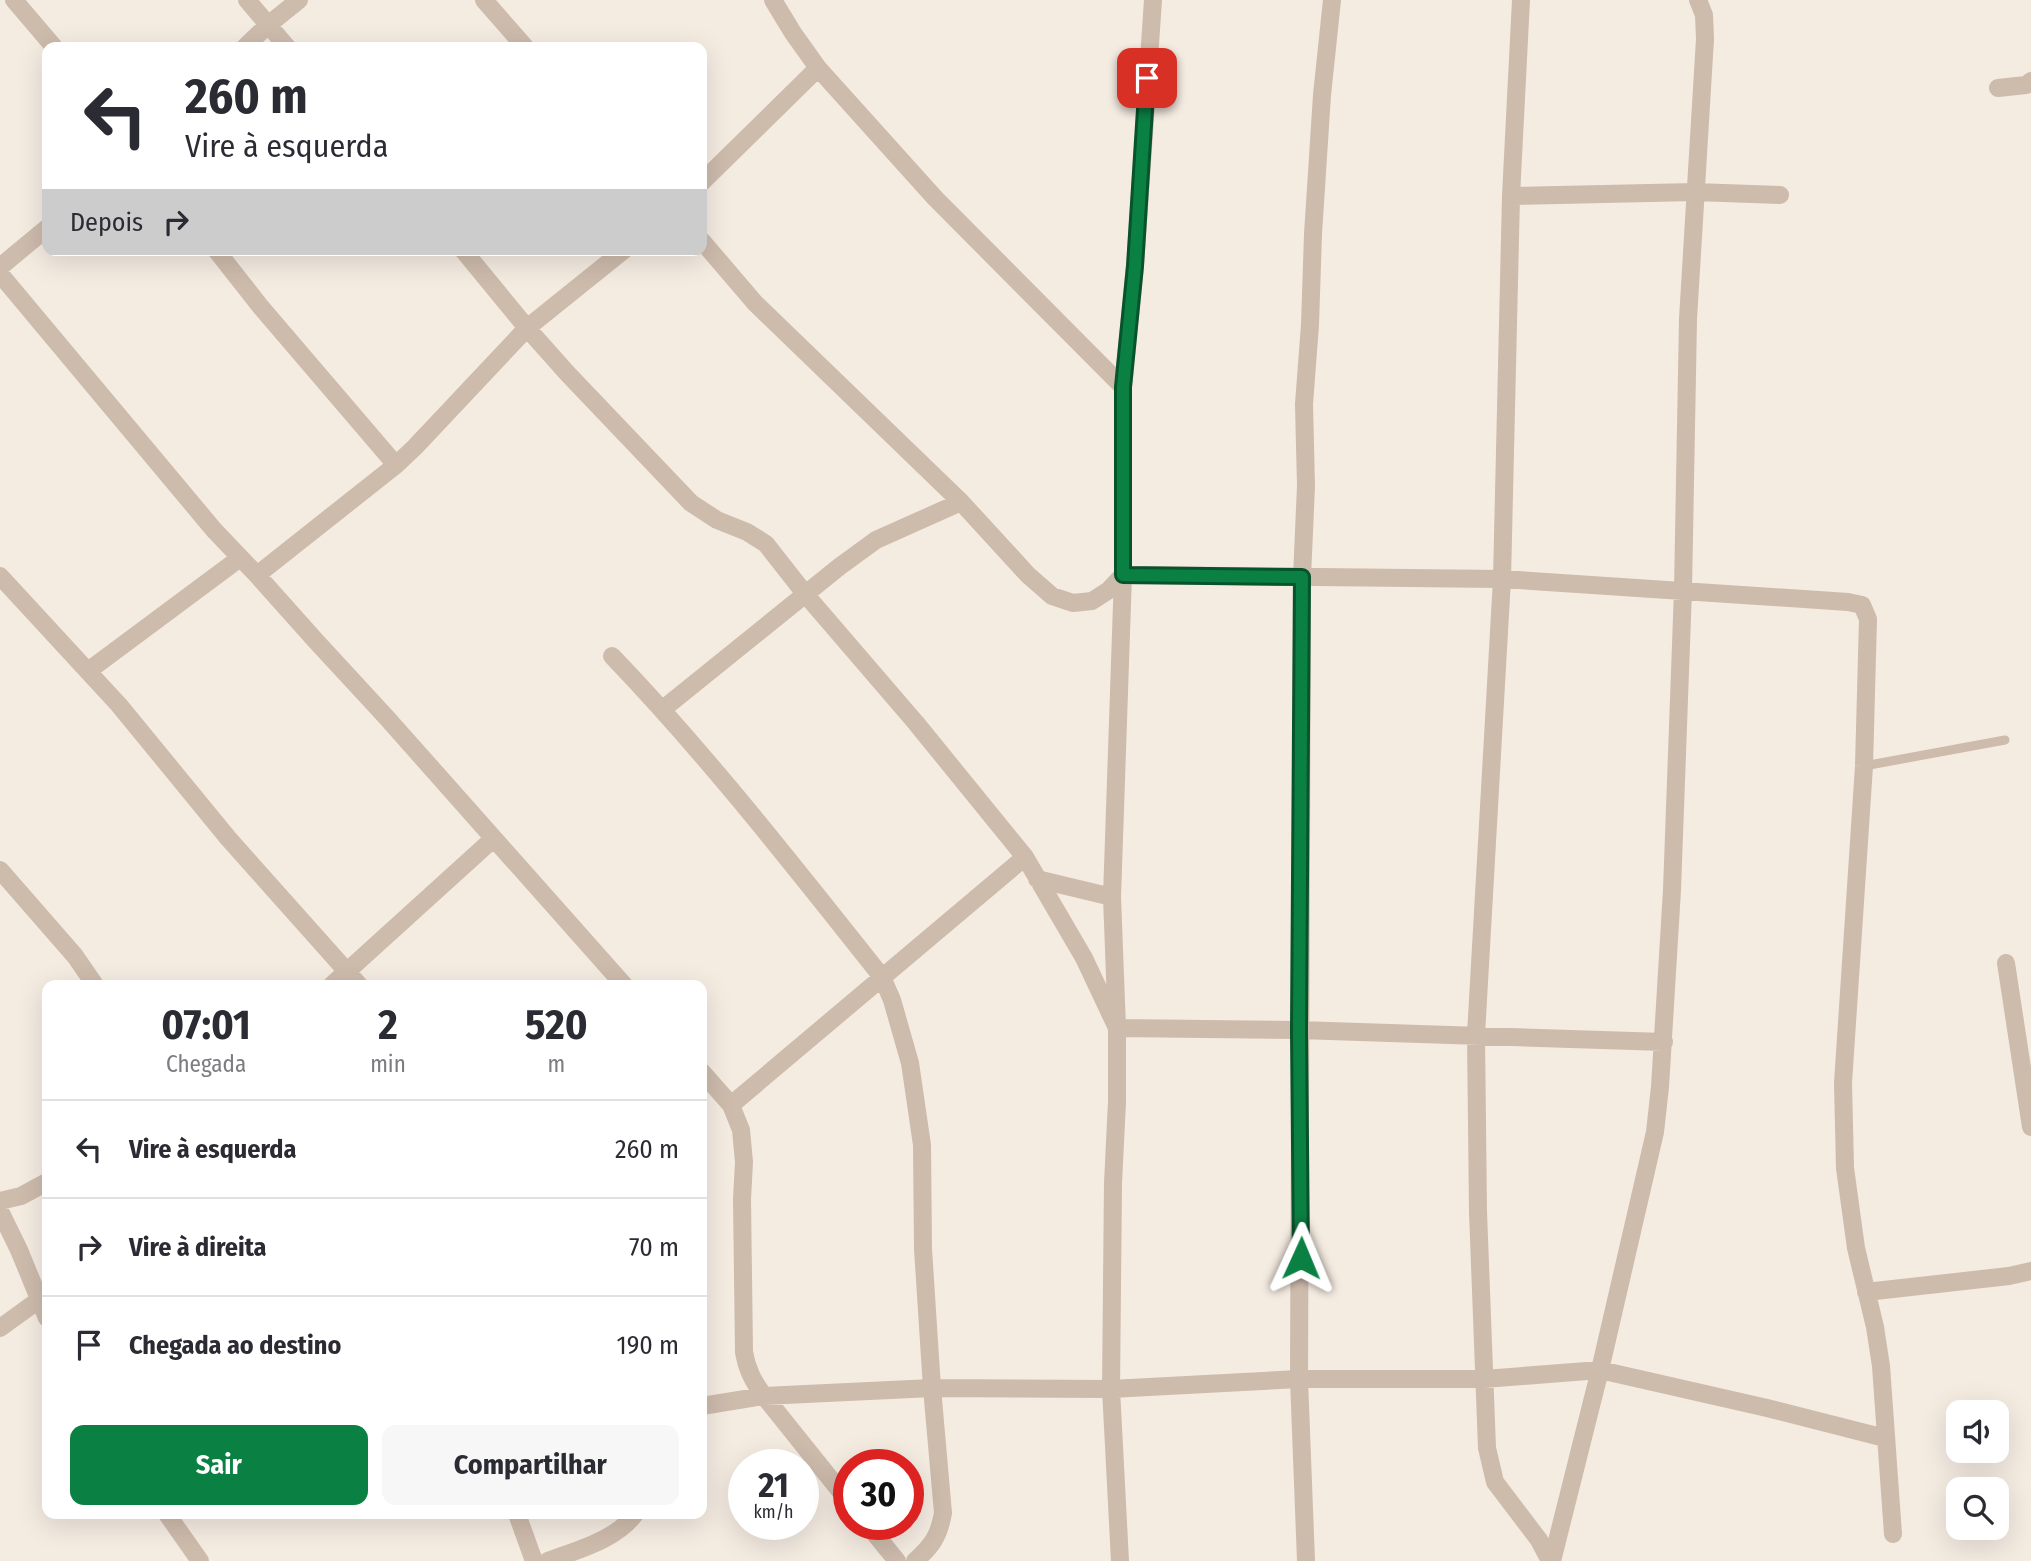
<!DOCTYPE html>
<html lang="pt">
<meta charset="utf-8">
<style>
body{margin:0;font-family:"Fira Sans Condensed",sans-serif;background:#f7f7f7;color:#2b2b33;height:100vh;display:flex;flex-direction:column;font-size:26px;white-space:nowrap}
*{box-sizing:border-box;margin:0}
p{font-size:23px;color:#7c7c81}
.icon{flex:none;width:38px;height:38px;fill:none;stroke:currentColor;stroke-width:2;stroke-linecap:round;stroke-linejoin:round}
.map{position:relative;flex:1;overflow:hidden}
.side{position:absolute;left:42px;top:980px;width:665px;height:539px;display:flex;flex-direction:column;background:#fff;border-radius:14px;box-shadow:0 7px 28px #0002}
.side>*{flex:none}
.top-card{position:absolute;left:42px;top:42px;width:665px;height:214px;border-radius:14px;box-shadow:0 7px 28px #0002;background:#fff;color:#2b2b33;overflow:hidden}
.controls{position:absolute;left:1946px;top:1400px;display:grid;gap:14px}
.controls a{display:grid;place-items:center;width:63px;height:63px;border-radius:14px;background:#fff;box-shadow:0 7px 28px #0002;font-size:35px}
.speed{position:absolute;left:728px;top:1449px;display:flex;gap:14px;font-size:35px;font-weight:700;text-align:center}
.speed>*{display:grid;place-content:center;width:91px;height:91px;border-radius:50%;background:#fff;box-shadow:0 7px 28px #0002;line-height:1}
.speed small{font-size:18px;font-weight:400}
.speed .limit{border:10px solid #d22;background:#fff;color:#111}
.pin{position:absolute;display:grid;place-items:center;width:60px;height:60px;color:#fff;margin:-30px;border-radius:14px;box-shadow:0 4px 10px #0006}
.me{position:absolute;width:77px;margin:-38px;rotate:1deg;stroke-linejoin:round;filter:drop-shadow(0 0 5px #0008)}
.turn{display:flex;align-items:center;gap:24px;height:147px;padding:0 28px;font-size:32px}
.turn .icon{width:91px;height:91px;stroke-width:2.5}
.turn b{display:block;font-size:49px;line-height:60px}
.then{display:flex;align-items:center;height:66px;padding:0 28px;background:#0003;gap:14px;font-size:26px}
.eta{display:flex;justify-content:space-evenly;align-items:center;height:119px;text-align:center}
.eta b{font-size:42px;font-weight:700;line-height:49px}
.action{display:flex;gap:14px;margin-top:auto;padding:14px 28px}
.action a{flex:1;height:80px;border-radius:14px;background:#0b8043;color:#fff;font-size:28px;font-weight:700;line-height:80px;text-align:center}
.action a+a{background:#f7f7f7;color:#2b2b33}
ul{padding:0;list-style:none}
li{display:flex;align-items:center;gap:21px;height:98px;padding:0 28px;border-top:2px solid #e1e1e2}
li div{flex:1}
li b{display:block;font-size:26px}
li em{font-style:normal}
.map>svg:first-child{display:block}
</style>
<div class="map">
<svg width="2031" height="1561" viewBox="0 0 2031 1561">
<rect width="100%" height="100%" fill="#f4ebe1"/>
<g fill="none" stroke-linecap="round" stroke-linejoin="round">
<path stroke="#cdbbac" stroke-width="9" d="M 1864,766 L 2005,740"/>
<path stroke="#cdbbac" stroke-width="18" d="M 14,0 L 54,47
M 247,0 L 287,47
M 484,0 L 525,47
M 773,0 L 793,33 L 818,68 L 935,198 L 1123,387
M 1521,0 L 1511,196 L 1502,579 L 1476,1035 L 1478,1212 L 1487,1448 L 1495,1482 L 1539,1540 L 1550,1561
M 245,47 L 268,25 L 299,0
M 1998,88 L 2026,85 L 2031,81
M 702,182 L 818,68
M 1511,196 L 1695,192 L 1780,195
M 702,241 L 755,303 L 961,502 L 1028,575 L 1052,596 L 1073,603 L 1092,601 L 1109,590 L 1123,575 L 1502,579 L 1848,602 L 1862,605 L 1868,619 L 1864,766 L 1843,1083 L 1845,1168 L 1856,1248 L 1875,1327 L 1881,1366 L 1893,1534
M 216,250 L 260,306 L 396,465
M 463,250 L 527,328 L 567,373 L 691,503 L 717,520 L 747,532 L 766,544 L 806,595 L 916,723 L 1025,857 L 1084,958 L 1117,1028 L 1299,1030 L 1664,1042
M 0,267 L 47,228
M 0,274 L 214,530 L 257,575 L 315,640 L 387,718 L 624,985
M 257,575 L 396,465 L 415,447 L 527,328 L 624,250
M 0,576 L 119,705 L 228,838 L 359,985
M 612,656 C 709,757 795,868 882,977 L 892,1000 L 910,1063 L 922,1145 L 923,1249 L 932,1388 L 943,1513 C 939,1536 932,1546 915,1561
M 88,671 L 240,558
M 663,709 L 839,567 L 876,540 L 961,502
M 0,870 L 75,956 L 95,985
M 1037,879 L 1112,897
M 2006,963 L 2031,1127
M 332,985 L 493,839
M 702,1072 L 731,1105 L 741,1130 L 744,1162 L 742,1199 L 744,1352 C 747,1370 753,1381 764,1396 L 849,1502
M 731,1105 L 1025,857
M 0,1201 L 21,1196 L 47,1182
M 0,1211 L 19,1250 L 47,1318
M 1866,1292 L 2009,1276 L 2031,1271
M 0,1328 L 47,1294
M 702,1406 L 764,1396 L 932,1388 L 1111,1389 L 1299,1379 L 1484,1379 L 1600,1370 L 1767,1408 L 1885,1438
M 167,1514 L 200,1561
M 517,1514 L 534,1561
M 867,1524 L 897,1561
M 548,1561 C 577,1550 616,1540 635,1514
M 1120,1561 L 1111,1389 L 1113,1183 L 1117,1102 L 1117,1028 L 1112,897 L 1123,575 L 1123,387 L 1135,266 L 1153,0
M 1306,1561 L 1299,1379 L 1302,577 L 1306,486 L 1304,404 L 1310,325 L 1313,234 L 1322,95 L 1332,0
M 1552,1561 L 1600,1370 L 1655,1132 L 1660,1087 L 1672,890 L 1683,590 L 1688,319 L 1705,39 L 1704,15 L 1698,0"/>
</g>
<g fill="none" stroke-linecap="round" stroke-linejoin="round">
<g stroke="#07532c" stroke-width="18">
<path id="route" d="M 1147,78 L 1135,266 L 1123,387 L 1123,575 L 1302,577 L 1299,1030 L 1301,1258"/>
</g>
<use href="#route" stroke="#0b8043" stroke-width="12"/>
</g>
</svg>
<div class="controls">
<a><svg class="icon" aria-label="sound" viewBox="0 0 24 24"><path d="M4 9h4l5-4v14l-5-4H4zM17 9q2 3 0 6"/></svg></a>
<a><svg class="icon" aria-label="search" viewBox="0 0 24 24"><circle cx="10" cy="10" r="6"/><path d="M15 15l6 6"/></svg></a>
</div>
<div class="speed"><div>21<small>km/h</small></div><div class="limit">30</div></div>
<div class="pin" style="left:1147px;top:78px;background:#d93025"><svg class="icon" aria-label="arrive" viewBox="0 0 24 24"><path d="M6 21V4h12l-3 4 3 4H6"/></svg></div>
<svg class="me" style="left:1301px;top:1258px" viewBox="-20 -20 40 40"><path d="M0-17L14 15 0 8-14 15z" fill="#0b8043" stroke="#fff" stroke-width="4"/></svg>
<div class="top-card">
<div class="turn"><svg class="icon" aria-label="left" viewBox="0 0 24 24"><path d="M17 20v-9H6M10 6l-5 5 5 5"/></svg><div><b>260 m</b>Vire à esquerda</div></div>
<div class="then">Depois<svg class="icon" aria-label="right" viewBox="0 0 24 24"><path d="M7 20v-9h11M14 6l5 5-5 5"/></svg></div>
</div>
<section class="side">
<div class="eta">
<div><b>07:01</b><p>Chegada</p></div>
<div><b>2</b><p>min</p></div>
<div><b>520</b><p>m</p></div>
</div>
<ul>
<li><svg class="icon" aria-label="left" viewBox="0 0 24 24"><path d="M17 20v-9H6M10 6l-5 5 5 5"/></svg><div><b>Vire à esquerda</b></div><em>260 m</em></li>
<li><svg class="icon" aria-label="right" viewBox="0 0 24 24"><path d="M7 20v-9h11M14 6l5 5-5 5"/></svg><div><b>Vire à direita</b></div><em>70 m</em></li>
<li><svg class="icon" aria-label="arrive" viewBox="0 0 24 24"><path d="M6 21V4h12l-3 4 3 4H6"/></svg><div><b>Chegada ao destino</b></div><em>190 m</em></li>
</ul>
<div class="action"><a>Sair</a><a>Compartilhar</a></div>
</section>
</div>
